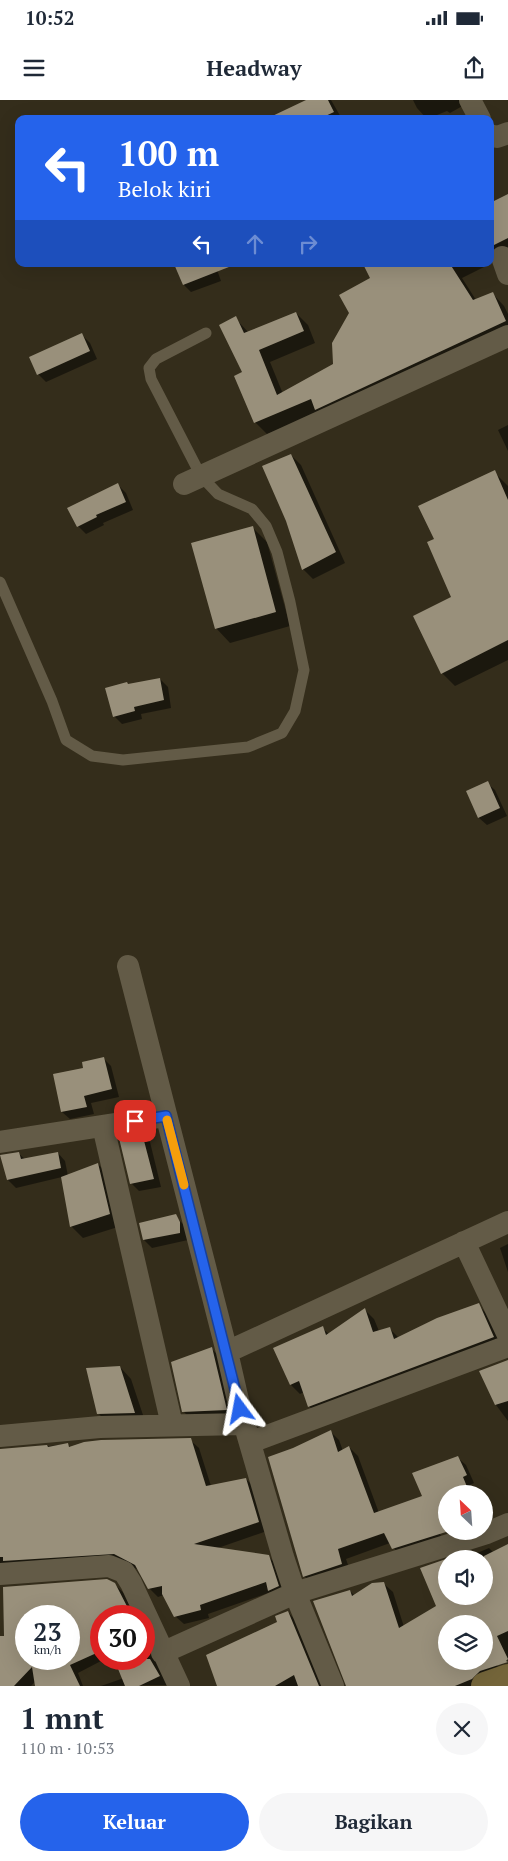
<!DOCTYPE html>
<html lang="id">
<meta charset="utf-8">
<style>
body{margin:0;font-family:"PT Serif",serif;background:#f6f6f7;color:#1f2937;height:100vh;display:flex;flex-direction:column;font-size:19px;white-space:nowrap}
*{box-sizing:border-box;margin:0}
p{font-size:16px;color:#747a83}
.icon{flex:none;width:28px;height:28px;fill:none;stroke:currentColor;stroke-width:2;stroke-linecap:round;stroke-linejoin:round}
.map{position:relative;height:1586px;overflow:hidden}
.sheet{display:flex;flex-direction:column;background:#fff;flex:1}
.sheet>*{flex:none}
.guide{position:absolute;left:15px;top:15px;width:479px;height:152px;border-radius:10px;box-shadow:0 5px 20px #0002;background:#2563eb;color:#fff;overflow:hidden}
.needle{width:32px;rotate:335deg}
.tools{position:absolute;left:438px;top:1385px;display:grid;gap:10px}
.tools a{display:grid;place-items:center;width:55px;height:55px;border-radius:50%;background:#fff;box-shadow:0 5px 20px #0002;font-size:25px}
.speed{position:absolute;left:15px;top:1505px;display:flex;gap:10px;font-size:25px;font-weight:700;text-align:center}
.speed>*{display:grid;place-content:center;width:65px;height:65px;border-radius:50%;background:#fff;box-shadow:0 5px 20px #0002;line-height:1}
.speed small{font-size:12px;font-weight:400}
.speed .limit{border:8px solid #d22;background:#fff;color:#111}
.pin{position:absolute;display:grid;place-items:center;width:42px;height:42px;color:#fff;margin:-21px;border-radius:10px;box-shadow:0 2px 8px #0006}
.me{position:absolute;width:55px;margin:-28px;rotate:347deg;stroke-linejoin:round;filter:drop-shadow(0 0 4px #0008)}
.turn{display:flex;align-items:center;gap:18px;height:105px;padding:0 20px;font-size:22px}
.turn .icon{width:65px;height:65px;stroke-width:2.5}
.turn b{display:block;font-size:35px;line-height:42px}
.lanes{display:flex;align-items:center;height:48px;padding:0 20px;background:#0003;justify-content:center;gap:25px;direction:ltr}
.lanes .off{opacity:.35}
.round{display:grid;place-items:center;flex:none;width:52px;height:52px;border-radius:26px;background:#f6f6f7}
.headline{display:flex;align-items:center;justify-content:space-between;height:85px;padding:0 20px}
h1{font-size:30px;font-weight:700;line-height:38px}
.primary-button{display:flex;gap:10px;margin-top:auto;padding:10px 20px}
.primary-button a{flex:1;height:58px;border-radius:30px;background:#2563eb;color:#fff;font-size:20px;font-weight:700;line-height:58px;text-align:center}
.primary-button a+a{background:#f6f6f7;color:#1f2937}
.status{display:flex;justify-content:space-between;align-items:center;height:35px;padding:0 25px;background:#fff;direction:ltr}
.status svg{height:14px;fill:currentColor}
header{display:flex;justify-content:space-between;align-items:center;height:65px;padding:0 20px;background:#fff;font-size:22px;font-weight:700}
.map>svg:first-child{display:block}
</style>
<div class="status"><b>10:52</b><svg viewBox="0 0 49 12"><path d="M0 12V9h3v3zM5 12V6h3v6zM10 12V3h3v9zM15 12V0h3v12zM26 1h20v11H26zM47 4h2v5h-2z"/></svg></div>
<header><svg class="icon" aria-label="menu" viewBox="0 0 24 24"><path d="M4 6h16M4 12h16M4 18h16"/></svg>Headway<svg class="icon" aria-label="share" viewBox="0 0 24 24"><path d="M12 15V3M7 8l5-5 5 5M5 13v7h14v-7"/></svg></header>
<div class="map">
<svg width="508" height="1586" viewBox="0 0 508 1586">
<rect width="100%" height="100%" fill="#342d1b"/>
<path fill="#0007" fill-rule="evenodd" d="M 309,0 L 331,0 L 342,19 L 283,19 Z
M 413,0 L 464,0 L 466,4 L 450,13 L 447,11 L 427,19 L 417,8 Z
M 508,96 L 508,155 L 462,178 L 476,200 L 493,194 L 504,206 L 508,214 L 508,237 L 267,334 L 255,322 L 243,273 L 235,218 L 249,233 L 296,213 L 308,225 L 315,243 L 270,262 L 283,294 L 335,265 L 372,179 L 364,164 L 403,164 L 406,167 L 412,164 L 490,164 L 490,104 Z
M 175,164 L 215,164 L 221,181 L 191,192 L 184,185 Z
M 82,235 L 90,243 L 97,259 L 46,282 L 38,274 Z
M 508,325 L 508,351 L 498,330 Z
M 291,355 L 301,365 L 345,463 L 313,479 L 303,469 L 287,421 Z
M 494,372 L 508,386 L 508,560 L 455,586 L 442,573 L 453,498 L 435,440 Z
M 118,385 L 126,393 L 133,410 L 103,423 L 104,425 L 86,434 L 78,426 Z
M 253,428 L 267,442 L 290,526 L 230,543 L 216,528 Z
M 160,579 L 168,587 L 171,608 L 141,614 L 142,619 L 122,624 L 114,616 L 129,585 Z
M 487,683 L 495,690 L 507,716 L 487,725 L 479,718 L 467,692 Z
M 103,958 L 111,966 L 119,997 L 91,1003 L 94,1014 L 70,1019 L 62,1012 L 85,969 Z
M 142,1034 L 150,1042 L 161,1087 L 139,1091 L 131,1083 Z
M 58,1053 L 65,1061 L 68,1076 L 98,1064 L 109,1076 L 121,1126 L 83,1138 L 71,1126 L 62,1077 L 16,1088 L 8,1080 L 19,1054 L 25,1059 Z
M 175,1116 L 183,1124 L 188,1140 L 152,1148 L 144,1140 Z
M 508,1144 L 508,1172 L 500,1148 Z
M 478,1205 L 488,1215 L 503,1247 L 319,1316 L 309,1306 L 304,1292 L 300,1294 L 291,1285 L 322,1228 L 329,1234 L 365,1210 L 374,1219 L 379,1231 L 389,1228 L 399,1238 Z
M 212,1249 L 223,1260 L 237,1321 L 195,1323 L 184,1312 Z
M 508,1261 L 508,1321 L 496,1305 Z
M 120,1267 L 131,1279 L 146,1324 L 110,1325 L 98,1313 Z
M 330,1331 L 339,1340 L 343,1351 L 349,1347 L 358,1356 L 379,1413 L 428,1405 L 458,1358 L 466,1365 L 474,1383 L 470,1385 L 474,1394 L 446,1394 L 446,1415 L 436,1414 L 429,1407 L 444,1444 L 402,1458 L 390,1443 L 346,1459 L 351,1474 L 314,1485 L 304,1476 L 294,1349 Z
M 190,1340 L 199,1348 L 211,1386 L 246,1379 L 255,1388 L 267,1431 L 215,1449 L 268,1456 L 277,1465 L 287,1495 L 271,1492 L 208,1514 L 209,1518 L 184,1524 L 175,1516 L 164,1495 L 158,1497 L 149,1488 L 139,1470 L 123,1462 L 0,1474 L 0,1352 L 67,1344 L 70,1347 Z
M 508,1445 L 508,1560 L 497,1565 L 501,1574 L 479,1586 L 346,1586 L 350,1491 L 355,1496 L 384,1484 L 393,1492 L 404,1527 L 438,1507 L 422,1468 L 446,1461 L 446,1496 L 484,1496 L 484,1459 L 463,1459 L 489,1448 L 493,1452 ZM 446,1524 L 484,1524 L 484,1561 L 446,1561 Z
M 114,1484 L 124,1493 L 136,1516 L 101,1516 L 101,1559 L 112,1559 L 101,1561 L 78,1573 L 83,1586 L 52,1586 L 45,1571 L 31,1586 L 0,1586 L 0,1538 L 5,1537 L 5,1488 ZM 26,1516 L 69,1516 L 69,1559 L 26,1559 Z
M 288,1512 L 296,1521 L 323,1586 L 219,1586 Z
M 144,1536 L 168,1585 L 101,1586 L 124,1578 L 116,1559 L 144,1559 Z"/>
<path fill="#99907b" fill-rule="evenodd" d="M 306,0 L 328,0 L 334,12 L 319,19 L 266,19 Z
M 508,94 L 508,138 L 490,147 L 490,103 Z
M 174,164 L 234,164 L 234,165 L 183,185 Z
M 363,164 L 450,164 L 473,200 L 493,192 L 506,221 L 315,310 L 311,299 L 254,323 L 234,276 L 242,272 L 219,225 L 236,216 L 244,233 L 296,212 L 304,231 L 259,250 L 277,295 L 333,264 L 332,243 L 349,213 L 339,195 L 370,178 Z
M 82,233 L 90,251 L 37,275 L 29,257 Z
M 291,354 L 336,452 L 302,470 L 286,421 L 262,366 Z
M 495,370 L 508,400 L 508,540 L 441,574 L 413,516 L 451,497 L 427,442 L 434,439 L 418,406 Z
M 118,383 L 126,402 L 96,415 L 97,417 L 77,427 L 67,408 Z
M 253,426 L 276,512 L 215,529 L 191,443 Z
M 160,578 L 164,600 L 134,607 L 135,611 L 113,617 L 105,588 L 127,582 L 128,584 Z
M 488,681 L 500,708 L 478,718 L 466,691 Z
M 104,957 L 112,989 L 84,996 L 87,1007 L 61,1012 L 53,974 L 83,968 L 82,962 Z
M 142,1033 L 154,1079 L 130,1084 L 119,1038 Z
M 19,1052 L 21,1059 L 58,1052 L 61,1068 L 7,1080 L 0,1055 Z
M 98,1063 L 110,1114 L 70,1127 L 61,1077 Z
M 176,1114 L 180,1122 L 180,1133 L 143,1140 L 139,1123 Z
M 479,1203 L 494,1237 L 308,1307 L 299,1281 L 290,1285 L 273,1248 L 323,1226 L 326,1235 L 365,1208 L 373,1232 L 390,1227 L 394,1239 L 437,1218 Z
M 212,1247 L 227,1310 L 182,1312 L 171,1262 Z
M 508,1260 L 508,1301 L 495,1305 L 479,1271 Z
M 120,1266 L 135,1313 L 97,1314 L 86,1268 Z
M 331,1330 L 338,1352 L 349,1346 L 374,1413 L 422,1396 L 412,1373 L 458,1356 L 467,1375 L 463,1377 L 470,1394 L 446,1394 L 446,1432 L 392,1449 L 384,1433 L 338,1449 L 342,1464 L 303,1477 L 268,1357 L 293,1348 Z
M 191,1338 L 206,1386 L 246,1378 L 259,1422 L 194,1444 L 269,1455 L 279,1486 L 268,1491 L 266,1482 L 200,1505 L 201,1510 L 174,1517 L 162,1494 L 162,1486 L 148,1489 L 135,1465 L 114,1454 L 3,1461 L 3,1457 L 0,1457 L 0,1349 L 47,1345 L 48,1347 L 68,1343 L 69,1347 L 84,1342 L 101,1340 Z
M 508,1444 L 508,1531 L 497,1536 L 508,1559 L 506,1561 L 508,1562 L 480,1571 L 472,1579 L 455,1586 L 346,1586 L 313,1501 L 350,1490 L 352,1496 L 372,1483 L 384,1482 L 399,1528 L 436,1506 L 420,1468 L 446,1459 L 446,1496 L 484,1496 L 484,1456 ZM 446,1524 L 484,1524 L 484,1561 L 446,1561 Z
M 107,1479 L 115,1483 L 132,1516 L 101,1516 L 101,1551 L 70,1565 L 80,1586 L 35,1586 L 32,1567 L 14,1586 L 0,1586 L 0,1536 L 4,1536 L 3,1487 ZM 26,1516 L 69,1516 L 69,1561 L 68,1559 L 26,1559 Z
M 288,1511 L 319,1586 L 298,1586 L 294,1575 L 275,1586 L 217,1586 L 206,1555 L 277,1522 L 275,1516 Z
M 114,1559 L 150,1559 L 160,1576 L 139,1586 L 125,1586 Z"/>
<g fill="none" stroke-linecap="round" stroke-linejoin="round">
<path stroke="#635b47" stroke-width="11" d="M 0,482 L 52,601 L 66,640 L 92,656 L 123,660 L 248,647 L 282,633 L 295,611 L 304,570 L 290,502 L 277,452 L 266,426 L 252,409 L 218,394 L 201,376 L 151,279 L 149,268 L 156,259 L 206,233"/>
<path stroke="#635b47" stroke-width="22" d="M 470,0 L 480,19
M 490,35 L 497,37 L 508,33
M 502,157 L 508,174
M 184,384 L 508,236
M 128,866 L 227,1252
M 103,1026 L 172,1325
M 0,1042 L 166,1016
M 464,1142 L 508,1235
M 0,1336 L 100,1327 L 244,1324
M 251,1342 L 508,1246
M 0,1474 L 109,1466 L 124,1472 L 131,1483 L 179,1586
M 162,1553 L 295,1493 L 487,1433 L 508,1424
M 333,1586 L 295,1493 L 283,1457 L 240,1309 L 227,1252 L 508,1122"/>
<path stroke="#74653a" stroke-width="28" d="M 485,1586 L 508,1578"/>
</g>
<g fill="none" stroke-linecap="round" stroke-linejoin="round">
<g stroke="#184099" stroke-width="12">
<path id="route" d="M 135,1021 L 166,1016 L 240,1309"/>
</g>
<use href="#route" stroke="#2563eb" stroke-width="9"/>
<path stroke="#f59e0b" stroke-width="9" d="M 167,1020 L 184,1085"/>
</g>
</svg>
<div class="tools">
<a><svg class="needle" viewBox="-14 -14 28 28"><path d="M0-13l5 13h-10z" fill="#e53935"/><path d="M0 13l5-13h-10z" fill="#747a83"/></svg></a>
<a><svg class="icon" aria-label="sound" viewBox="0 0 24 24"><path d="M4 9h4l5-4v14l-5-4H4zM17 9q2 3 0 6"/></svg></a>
<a><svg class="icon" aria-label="layers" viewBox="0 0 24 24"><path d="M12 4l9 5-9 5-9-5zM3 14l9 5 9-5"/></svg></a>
</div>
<div class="speed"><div>23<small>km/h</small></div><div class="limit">30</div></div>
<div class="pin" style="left:135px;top:1021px;background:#d93025"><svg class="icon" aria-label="arrive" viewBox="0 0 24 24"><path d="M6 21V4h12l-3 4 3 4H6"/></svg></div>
<svg class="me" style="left:240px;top:1309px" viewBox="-20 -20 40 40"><path d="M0-17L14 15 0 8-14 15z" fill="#2563eb" stroke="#fff" stroke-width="4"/></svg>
<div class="guide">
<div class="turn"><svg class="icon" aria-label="left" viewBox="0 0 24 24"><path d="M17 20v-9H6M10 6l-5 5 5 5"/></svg><div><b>100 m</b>Belok kiri</div></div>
<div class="lanes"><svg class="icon" aria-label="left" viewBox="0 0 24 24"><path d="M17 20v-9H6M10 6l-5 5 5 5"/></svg><svg class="icon off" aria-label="ahead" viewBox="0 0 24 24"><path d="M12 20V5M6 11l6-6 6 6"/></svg><svg class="icon off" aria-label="right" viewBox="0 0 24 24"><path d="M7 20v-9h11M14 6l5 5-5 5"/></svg></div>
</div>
</div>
<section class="sheet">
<div class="headline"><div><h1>1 mnt</h1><p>110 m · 10:53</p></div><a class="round"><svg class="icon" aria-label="close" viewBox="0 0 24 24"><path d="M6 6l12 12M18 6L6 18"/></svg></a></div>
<div class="primary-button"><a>Keluar</a><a>Bagikan</a></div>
</section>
